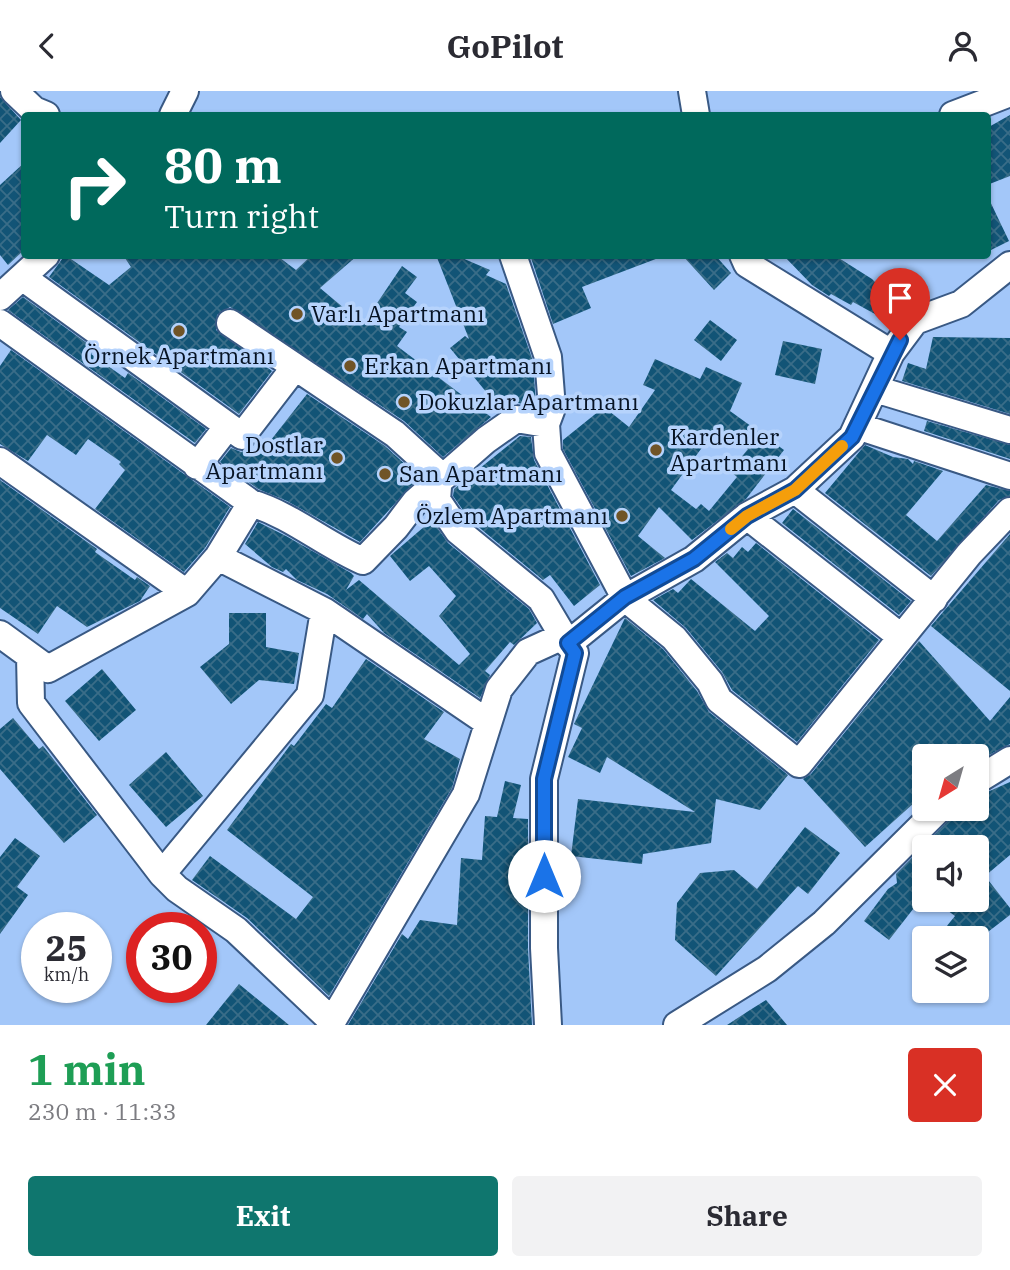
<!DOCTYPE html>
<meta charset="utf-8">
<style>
body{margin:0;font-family:"IBM Plex Serif",serif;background:#f2f2f3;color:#2b2b33;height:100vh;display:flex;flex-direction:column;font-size:26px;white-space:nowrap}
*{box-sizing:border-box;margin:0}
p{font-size:23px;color:#7c7c81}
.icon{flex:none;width:38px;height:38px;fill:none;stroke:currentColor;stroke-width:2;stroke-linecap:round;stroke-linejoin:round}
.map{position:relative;height:934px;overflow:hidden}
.side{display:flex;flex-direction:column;background:#fff;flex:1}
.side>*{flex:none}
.banner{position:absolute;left:21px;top:21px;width:970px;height:147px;border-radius:7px;box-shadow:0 2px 5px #0004;background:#00695c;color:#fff;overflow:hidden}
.needle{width:46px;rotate:217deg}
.tools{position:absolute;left:912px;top:653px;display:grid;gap:14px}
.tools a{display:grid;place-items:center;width:77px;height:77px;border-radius:7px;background:#fff;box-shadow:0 2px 5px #0004;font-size:35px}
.speed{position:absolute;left:21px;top:821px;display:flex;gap:14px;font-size:35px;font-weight:700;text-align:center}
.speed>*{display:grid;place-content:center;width:91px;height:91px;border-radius:50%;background:#fff;box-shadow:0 2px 5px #0004;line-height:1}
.speed small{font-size:18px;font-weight:400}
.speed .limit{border:10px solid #d22;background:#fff;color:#111}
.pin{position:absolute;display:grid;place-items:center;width:60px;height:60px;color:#fff;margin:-72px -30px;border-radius:50% 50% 50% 0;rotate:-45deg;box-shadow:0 0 7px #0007}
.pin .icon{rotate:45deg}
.me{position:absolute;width:77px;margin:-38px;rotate:0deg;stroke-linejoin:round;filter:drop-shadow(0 0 5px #0008)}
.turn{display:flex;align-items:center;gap:24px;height:147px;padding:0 28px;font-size:32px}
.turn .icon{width:91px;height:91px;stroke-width:2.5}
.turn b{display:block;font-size:49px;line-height:60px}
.round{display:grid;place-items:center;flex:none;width:74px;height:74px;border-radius:7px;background:#f2f2f3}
.overview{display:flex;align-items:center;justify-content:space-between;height:119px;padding:0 28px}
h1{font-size:42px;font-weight:800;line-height:52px;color:#1e9e55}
.primary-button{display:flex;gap:14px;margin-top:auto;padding:14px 28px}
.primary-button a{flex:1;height:80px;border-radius:7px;background:#0f766e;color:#fff;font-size:28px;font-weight:800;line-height:80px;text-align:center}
.primary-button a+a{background:#f2f2f3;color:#2b2b33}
header{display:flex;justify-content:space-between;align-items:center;height:91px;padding:0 28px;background:#fff;font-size:32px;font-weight:800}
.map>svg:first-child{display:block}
</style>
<header><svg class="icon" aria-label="back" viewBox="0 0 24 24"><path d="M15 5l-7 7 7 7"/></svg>GoPilot<svg class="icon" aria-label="person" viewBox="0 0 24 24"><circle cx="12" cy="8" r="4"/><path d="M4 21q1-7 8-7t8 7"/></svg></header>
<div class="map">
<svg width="1010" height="934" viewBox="0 0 1010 934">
<defs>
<pattern id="building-cross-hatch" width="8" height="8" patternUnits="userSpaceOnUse" patternTransform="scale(1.75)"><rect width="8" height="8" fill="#125476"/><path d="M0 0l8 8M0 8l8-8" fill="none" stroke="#3a6d88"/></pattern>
</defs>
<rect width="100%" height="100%" fill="#a3c7f9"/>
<path fill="url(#building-cross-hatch)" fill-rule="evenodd" d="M 0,6 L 21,29 L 0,52 Z
M 1010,24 L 1010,85 L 987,94 L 987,37 Z
M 24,72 L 24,159 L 8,174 L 0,164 L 0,94 Z
M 987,104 L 1009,150 L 987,161 Z
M 65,164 L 109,194 L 131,176 L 123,164 L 276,164 L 296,179 L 312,164 L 358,164 L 320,197 L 363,233 L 402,175 L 417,186 L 405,202 L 417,211 L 399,236 L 407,241 L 397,255 L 491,326 L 443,366 L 404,330 L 230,216 L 217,224 L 216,239 L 272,280 L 239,323 L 49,186 Z
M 436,164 L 455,164 L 490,179 L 486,184 L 506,193 L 533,270 L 536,315 L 518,312 L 501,319 L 450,257 L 465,245 L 469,248 Z
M 530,164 L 660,164 L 661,166 L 582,196 L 591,217 L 553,233 Z
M 682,164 L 715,164 L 731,182 L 714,199 Z
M 783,164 L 834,164 L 872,188 L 877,193 L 875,196 L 886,202 L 875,223 L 853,211 L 851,214 L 831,203 L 829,205 L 812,194 Z
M 23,206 L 95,258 L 91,263 L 125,287 L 128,282 L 206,338 L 195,352 L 8,219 Z
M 710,229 L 737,249 L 721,270 L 694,249 Z
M 933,246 L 1010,247 L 1010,323 L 902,290 L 908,272 L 926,278 Z
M 783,250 L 822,258 L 815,293 L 775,284 Z
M 11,259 L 230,416 L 205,457 L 184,481 L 95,418 L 125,379 L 119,373 L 121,371 L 88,348 L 76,364 L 47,344 L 28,370 L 0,353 L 0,275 Z
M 655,268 L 700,288 L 706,276 L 742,292 L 730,320 L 784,359 L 746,408 L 692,449 L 659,416 L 638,445 L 665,467 L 631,485 L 563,358 L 563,349 L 604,316 L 629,336 L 655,299 L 643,294 ZM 717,336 L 748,358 L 730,380 L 737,386 L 709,420 L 701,413 L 696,418 L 671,399 Z
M 307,303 L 385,355 L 419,386 L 360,451 L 287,410 L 258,398 L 220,371 L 231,357 L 241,361 L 252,357 L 260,363 Z
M 927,330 L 1010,354 L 1010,368 L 924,340 Z
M 520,345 L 531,346 L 534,369 L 600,494 L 574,515 L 550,484 L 543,489 L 470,429 L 453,405 L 454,398 Z
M 865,354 L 893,366 L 908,368 L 913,373 L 914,370 L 943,380 L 906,424 L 937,450 L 986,394 L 1010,400 L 1010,405 L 999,409 L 931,485 L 825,402 Z
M 0,389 L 97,458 L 95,461 L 135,489 L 137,486 L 150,495 L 140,510 L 87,536 L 57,515 L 38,543 L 0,517 Z
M 793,418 L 911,510 L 899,524 L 782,432 Z
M 432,429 L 448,452 L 529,518 L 537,532 L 514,554 L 510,551 L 485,580 L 490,584 L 480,607 L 384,542 L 367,523 L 363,528 L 327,503 L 297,489 L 286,478 L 283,481 L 272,476 L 245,453 L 258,431 L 286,445 L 351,482 L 354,485 L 346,499 L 359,489 L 459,574 L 470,563 L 439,525 L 456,505 L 429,475 L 410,490 L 390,465 Z
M 1010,443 L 1010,600 L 931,535 Z
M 756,452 L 879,549 L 797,651 L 732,599 L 722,581 L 686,537 L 653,509 L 673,498 L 678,502 L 691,488 L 755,540 L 769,525 L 715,471 L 727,462 L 733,467 L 742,456 L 748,461 Z
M 229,522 L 266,522 L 266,556 L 299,562 L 294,593 L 259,589 L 231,613 L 200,576 L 229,553 Z
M 625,527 L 663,558 L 697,600 L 709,621 L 788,684 L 760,719 L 716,708 L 711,752 L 643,763 L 642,773 L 571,765 L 578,708 L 695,721 L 607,666 L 600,682 L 568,666 L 582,637 L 574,633 Z
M 919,550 L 990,630 L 1010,606 L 1010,653 L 987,665 L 924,665 L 924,703 L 865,756 L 803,688 L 811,683 Z
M 366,568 L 444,621 L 424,648 L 460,668 L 452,697 L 329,905 L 247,827 L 192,789 L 210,765 L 296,828 L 313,806 L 227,739 L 291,653 L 294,655 L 326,613 L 332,617 Z
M 102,578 L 136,619 L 99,650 L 65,610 Z
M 13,627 L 39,658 L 43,655 L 97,724 L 64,752 L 0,678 L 0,638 Z
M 166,661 L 203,705 L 166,736 L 129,694 Z
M 505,690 L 521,694 L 513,727 L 528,728 L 528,857 L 532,934 L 348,934 L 402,843 L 408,848 L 420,829 L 457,834 L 461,767 L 482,769 L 485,725 L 497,726 Z
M 1010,691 L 1010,764 L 985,785 L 1010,817 L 1010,824 L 980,847 L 937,847 L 955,825 L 932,808 L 976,808 L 976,756 L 924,756 L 924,804 L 889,849 L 864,830 L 888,798 L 897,792 L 896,783 L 951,727 L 963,718 L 976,718 L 976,706 Z
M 805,736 L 840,762 L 808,803 L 798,795 L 716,885 L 675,849 L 677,812 L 700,782 L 734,779 L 757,798 Z
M 15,747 L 40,765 L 17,796 L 28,804 L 0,843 L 0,766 Z
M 239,893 L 289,934 L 206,934 Z
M 766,909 L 787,934 L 727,934 L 750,919 Z"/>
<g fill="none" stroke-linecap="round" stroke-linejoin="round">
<g stroke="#395984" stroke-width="30">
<path id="minor" d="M 14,0 L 34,19 L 46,24
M 692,0 L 696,24
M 173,24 L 185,0
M 953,24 L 1010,2
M 513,164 L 548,266 L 552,317 L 546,333 L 548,362 L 625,507 L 674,547 L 710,591 L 719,609 L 799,673 L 969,463 L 1010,420
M 743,164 L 747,173 L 891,262
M 22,186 L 242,345 L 295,276
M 0,206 L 46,164
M 0,232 L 251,412 L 218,466
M 230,232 L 395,343 L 439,383 L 437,409 L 458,440 L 541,508 L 563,545
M 875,298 L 1010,339
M 857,335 L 1010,385
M 0,370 L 187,502 L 218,466 L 324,520 L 487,631
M 197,375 L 228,335
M 795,399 L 934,508
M 251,412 C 291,424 324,453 363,470 L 396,436 L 415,411 L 486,349 L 516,328 L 546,333
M 747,425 L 901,546
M 324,520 L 310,604 L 162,783 L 177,798 L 236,839 L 332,930
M 0,543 L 48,578 L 187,502
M 568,553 L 625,507 L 694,468 L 747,425 L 795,399 L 852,346 L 891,262 L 915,230 L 961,213 L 1010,174
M 30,565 L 31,612 L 162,783
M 976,690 L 1010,669
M 330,934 L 466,703 L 499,598 L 528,561 L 563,545 L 575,562 L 544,688 L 544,857 L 548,934
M 677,934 L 767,878 L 824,832 L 939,718"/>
</g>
<use href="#minor" stroke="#fff" stroke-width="26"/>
</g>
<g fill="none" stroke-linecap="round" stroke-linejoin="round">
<g stroke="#114b97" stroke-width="18">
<path id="route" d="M 544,785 L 544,688 L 575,562 L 568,552 L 625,506 L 694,468 L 747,425 L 795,399 L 852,346 L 900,249"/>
</g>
<use href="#route" stroke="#1a73e8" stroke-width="12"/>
<path stroke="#f59e0b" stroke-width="12" d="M 731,438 L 747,425 L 795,399 L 842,355"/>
</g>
<g fill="#705427" stroke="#b6d3fc" stroke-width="2.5">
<circle cx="297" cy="223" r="7"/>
<circle cx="179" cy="240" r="7"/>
<circle cx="350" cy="275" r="7"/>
<circle cx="404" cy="311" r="7"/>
<circle cx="656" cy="359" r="7"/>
<circle cx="337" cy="367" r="7"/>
<circle cx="385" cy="383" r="7"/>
<circle cx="622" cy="425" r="7"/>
</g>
<g text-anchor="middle" stroke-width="7" stroke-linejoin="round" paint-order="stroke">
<g font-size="23" fill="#061324" stroke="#b6d3fc" text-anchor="start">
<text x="311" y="231">Varlı Apartmanı</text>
<text x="179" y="273" text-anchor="middle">Örnek Apartmanı</text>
<text x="364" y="283">Erkan Apartmanı</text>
<text x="418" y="319">Dokuzlar Apartmanı</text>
<text x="670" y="354">Kardenler<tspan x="670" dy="26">Apartmanı</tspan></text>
<text x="323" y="362" text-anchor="end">Dostlar<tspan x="323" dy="26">Apartmanı</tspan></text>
<text x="399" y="391">San Apartmanı</text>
<text x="608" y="433" text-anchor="end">Özlem Apartmanı</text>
</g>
</g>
</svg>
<div class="tools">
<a><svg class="needle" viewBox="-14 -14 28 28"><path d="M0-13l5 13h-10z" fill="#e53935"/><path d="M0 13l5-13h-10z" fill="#7c7c81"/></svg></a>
<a><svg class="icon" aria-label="sound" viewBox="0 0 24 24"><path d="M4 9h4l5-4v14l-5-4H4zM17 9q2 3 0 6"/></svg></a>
<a><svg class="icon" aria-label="layers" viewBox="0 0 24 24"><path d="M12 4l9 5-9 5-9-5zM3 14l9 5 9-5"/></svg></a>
</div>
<div class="speed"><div>25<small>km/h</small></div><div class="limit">30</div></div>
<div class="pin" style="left:900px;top:249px;background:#d93025"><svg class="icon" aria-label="arrive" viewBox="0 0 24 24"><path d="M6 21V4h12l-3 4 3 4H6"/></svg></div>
<svg class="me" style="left:544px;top:785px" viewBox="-20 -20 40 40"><circle r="19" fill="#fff"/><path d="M0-13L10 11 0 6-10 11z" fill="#1a73e8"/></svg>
<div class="banner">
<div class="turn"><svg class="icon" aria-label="right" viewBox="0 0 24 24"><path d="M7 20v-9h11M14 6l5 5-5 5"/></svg><div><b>80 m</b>Turn right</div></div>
</div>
</div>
<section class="side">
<div class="overview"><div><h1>1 min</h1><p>230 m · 11:33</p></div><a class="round" style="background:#d93025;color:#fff"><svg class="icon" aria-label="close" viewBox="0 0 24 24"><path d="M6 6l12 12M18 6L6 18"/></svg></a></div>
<div class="primary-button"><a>Exit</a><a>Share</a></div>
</section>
